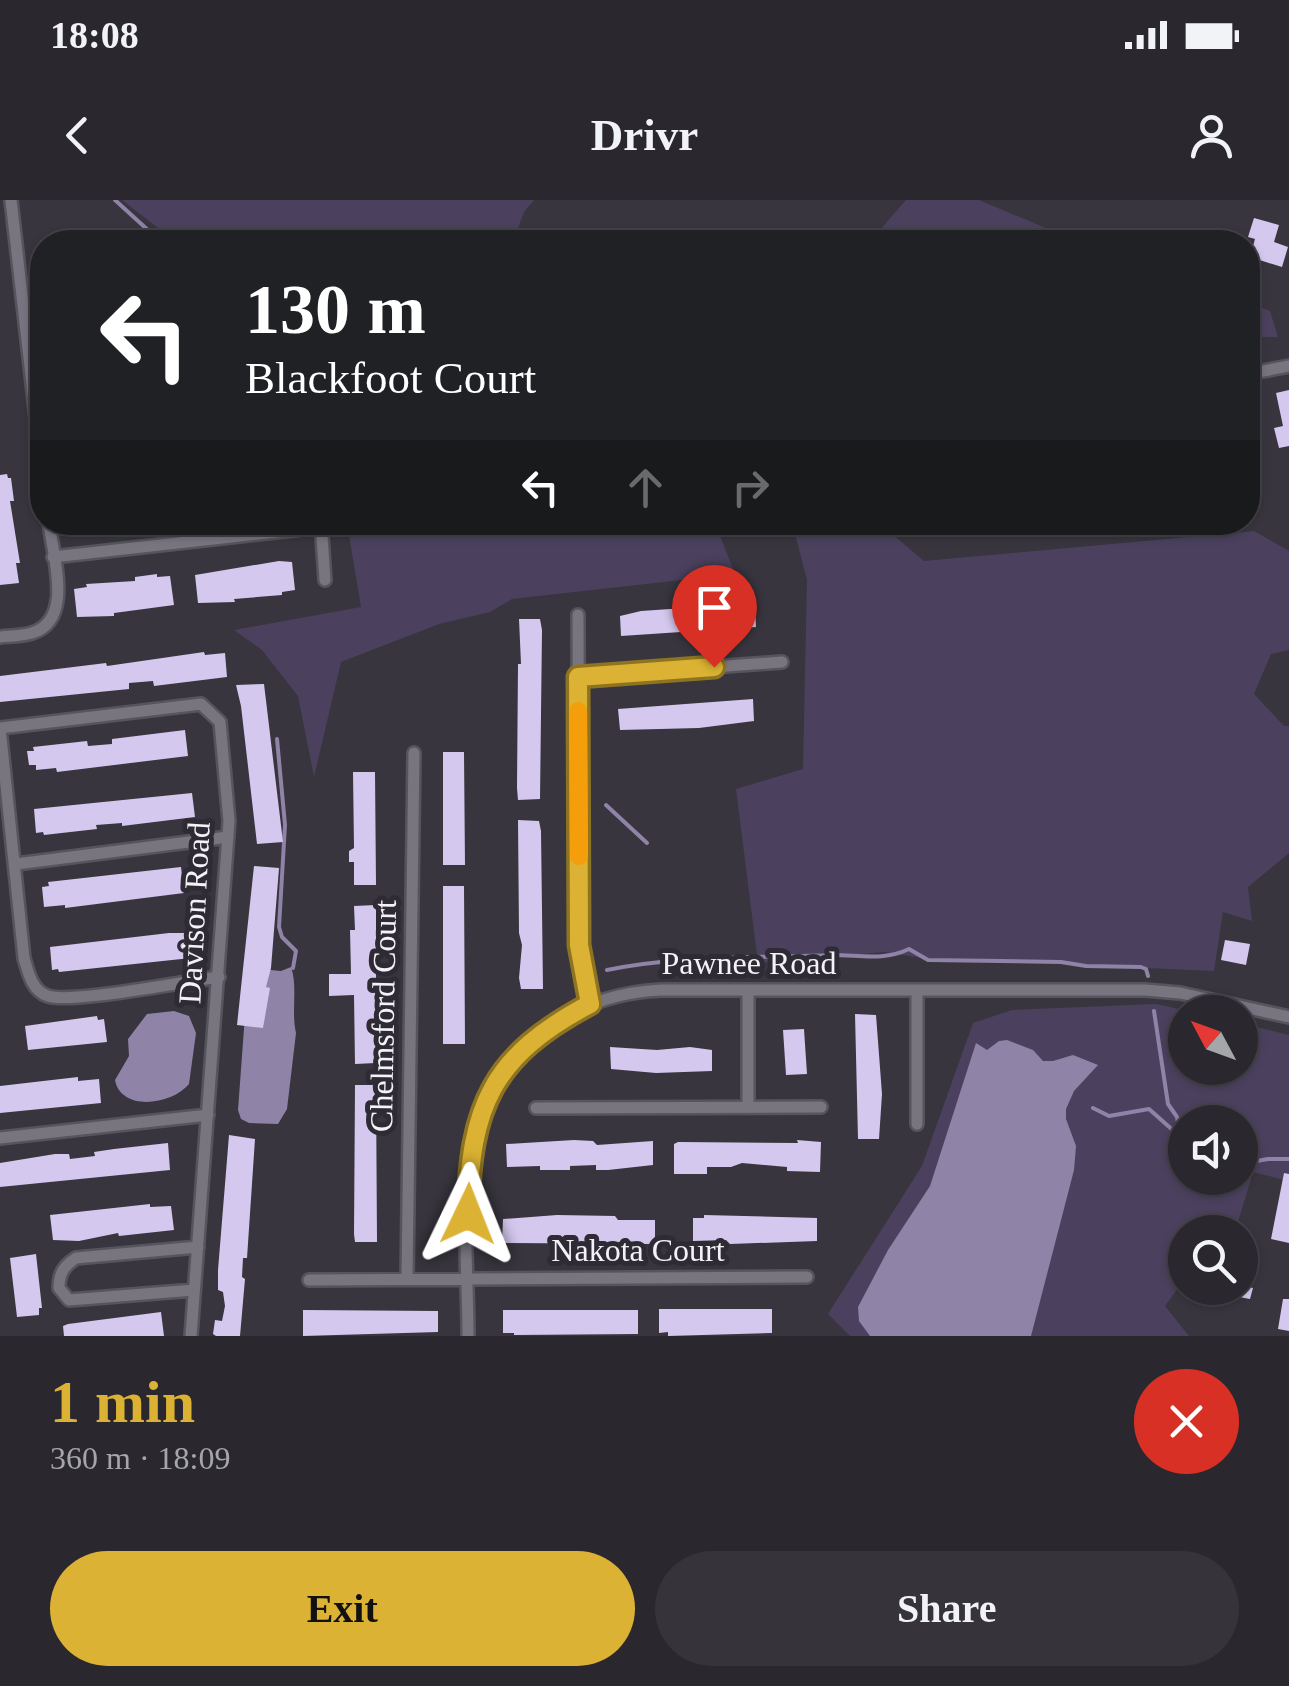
<!DOCTYPE html>
<meta charset="utf-8">
<style>
body{margin:0;font-family:Georgia,serif;background:#36343a;color:#f1f3f6;height:100vh;display:flex;flex-direction:column;font-size:38px;white-space:nowrap}
*{box-sizing:border-box;margin:0}
p{font-size:32px;color:#a5a6aa}
.icon{flex:none;width:55px;height:55px;fill:none;stroke:currentColor;stroke-width:2;stroke-linecap:round;stroke-linejoin:round}
.map{position:relative;height:1136px;overflow:hidden}
.drawer{display:flex;flex-direction:column;background:#2a282e;flex:1}
.drawer>*{flex:none}
.guide{position:absolute;left:30px;top:30px;width:1230px;height:305px;border-radius:40px;box-shadow:0 2px 8px #0004,0 0 0 2px #46444a;background:#202124;color:#fff;overflow:hidden}
.needle{width:65px;rotate:311deg}
.fabs{position:absolute;left:1168px;top:795px;display:grid;gap:20px}
.fabs a{display:grid;place-items:center;width:90px;height:90px;border-radius:50%;background:#2a282e;box-shadow:0 2px 8px #0004,0 0 0 2px #46444a;font-size:50px}
.pin{position:absolute;display:grid;place-items:center;width:85px;height:85px;color:#fff;margin:-102px -42px;border-radius:50% 50% 50% 0;rotate:-45deg;box-shadow:0 0 10px #0007}
.pin .icon{rotate:45deg}
.me{position:absolute;width:110px;margin:-55px;rotate:2deg;stroke-linejoin:round;filter:drop-shadow(0 0 8px #0008)}
.turn{display:flex;align-items:center;gap:35px;height:210px;padding:0 50px;font-size:45px}
.turn .icon{width:130px;height:130px;stroke-width:2.5}
.turn b{display:block;font-size:70px;line-height:85px}
.lanes{display:flex;align-items:center;height:95px;padding:0 50px;background:#0003;justify-content:center;gap:50px;direction:ltr}
.lanes .off{opacity:.35}
.round{display:grid;place-items:center;flex:none;width:105px;height:105px;border-radius:52px;background:#36343a}
.head{display:flex;align-items:center;justify-content:space-between;height:170px;padding:0 50px}
h1{font-size:60px;font-weight:700;line-height:75px;color:#dbb233}
.action{display:flex;gap:20px;margin-top:auto;padding:20px 50px}
.action a{flex:1;height:115px;border-radius:60px;background:#dbb233;color:#111;font-size:40px;font-weight:700;line-height:115px;text-align:center}
.action a+a{background:#36343a;color:#f1f3f6}
.status{display:flex;justify-content:space-between;align-items:center;height:70px;padding:0 50px;background:#2a282e;direction:ltr}
.status svg{height:28px;fill:currentColor}
header{display:flex;justify-content:space-between;align-items:center;height:130px;padding:0 50px;background:#2a282e;font-size:45px;font-weight:700}
.map>svg:first-child{display:block}
</style>
<div class="status"><b>18:08</b><svg viewBox="0 0 49 12"><path d="M0 12V9h3v3zM5 12V6h3v6zM10 12V3h3v9zM15 12V0h3v12zM26 1h20v11H26zM47 4h2v5h-2z"/></svg></div>
<header><svg class="icon" aria-label="back" viewBox="0 0 24 24"><path d="M15 5l-7 7 7 7"/></svg>Drivr<svg class="icon" aria-label="person" viewBox="0 0 24 24"><circle cx="12" cy="8" r="4"/><path d="M4 21q1-7 8-7t8 7"/></svg></header>
<div class="map">
<svg width="1289" height="1136" viewBox="0 0 1289 1136">
<rect width="100%" height="100%" fill="#38353e"/>
<path fill="#4b415e" fill-rule="evenodd" d="M 122,0 L 534,0 L 524,12 L 513,42 L 176,42 Z
M 906,0 L 979,0 L 1079,42 L 994,42 L 961,33 L 938,42 L 877,42 L 879,31 Z
M 1248,103 L 1270,111 L 1278,137 L 1248,137 Z
M 347,323 L 715,323 L 735,374 L 512,399 L 490,412 L 439,424 L 341,462 L 314,577 L 298,496 L 262,450 L 234,430 L 361,407 Z
M 807,323 L 879,323 L 924,361 L 1254,331 L 1289,351 L 1289,450 L 1271,454 L 1254,494 L 1284,526 L 1289,526 L 1289,653 L 1248,687 L 1252,721 L 1223,712 L 1214,771 L 921,758 L 885,752 L 758,763 L 736,589 L 803,569 L 807,380 L 794,330 Z
M 1156,804 L 1193,812 L 1185,812 L 1185,868 L 1240,868 L 1240,823 L 1289,835 L 1289,981 L 1253,972 L 1235,1032 L 1185,1032 L 1185,1078 L 1165,1106 L 1189,1136 L 850,1136 L 828,1114 L 922,966 L 973,823 L 1012,810 ZM 1185,922 L 1240,922 L 1240,978 L 1185,978 Z"/>
<path fill="#8f83a7" d="M 291,767 C 298,787 291,811 296,833 L 287,909 L 278,924 L 249,923 L 241,919 L 238,910 L 245,815 L 260,769 L 281,771 Z
M 174,811 L 189,816 L 196,833 L 189,884 C 172,905 121,912 115,880 L 129,856 L 128,839 L 147,814 Z
M 1007,840 L 1033,850 L 1043,861 L 1053,861 L 1073,855 L 1098,865 L 1074,891 L 1066,909 L 1066,919 L 1076,946 L 1074,970 L 1031,1136 L 870,1136 L 859,1121 L 858,1107 L 888,1050 L 930,986 L 976,843 L 987,850 L 999,841 Z"/>
<g fill="none" stroke-linecap="round" stroke-linejoin="round">
<path stroke="#8f83a7" stroke-width="4" d="M 115,0 L 161,42
M 277,539 L 285,625 L 279,727 L 282,737 L 296,751 L 293,768
M 606,605 L 647,643
M 607,770 C 680,755 758,758 833,755 C 860,755 884,761 909,749 L 928,760 L 1061,762 L 1086,766 L 1141,767 L 1146,769 L 1148,776
M 1154,811 L 1168,904 L 1177,917 L 1180,935
M 1093,908 L 1109,916 L 1149,909 L 1185,941
M 1240,964 L 1268,959 L 1289,959"/>
</g>
<path fill="#d5c8ef" d="M 1254,18 L 1279,25 L 1274,42 L 1288,47 L 1282,67 L 1250,57 L 1255,39 L 1248,37 Z
M 1289,190 L 1289,246 L 1279,248 L 1274,228 L 1283,226 L 1276,193 Z
M 1252,246 L 1261,285 L 1248,288 L 1248,247 Z
M 7,274 L 8,278 L 11,278 L 14,301 L 10,301 L 20,363 L 16,363 L 19,383 L 0,385 L 0,275 Z
M 279,361 L 292,362 L 295,390 L 282,392 L 282,395 L 234,399 L 235,402 L 198,403 L 195,375 Z
M 157,374 L 157,377 L 170,376 L 174,405 L 114,413 L 114,416 L 77,417 L 74,389 L 87,387 L 86,384 L 135,381 L 135,377 Z
M 744,404 L 755,406 L 756,427 L 621,436 L 620,416 L 641,411 Z
M 519,419 L 540,419 L 542,430 L 540,599 L 518,600 L 517,588 L 518,464 L 521,464 Z
M 204,452 L 205,455 L 225,453 L 227,477 L 154,486 L 153,481 L 129,483 L 129,489 L 0,502 L 0,476 L 106,463 L 107,466 Z
M 264,484 L 283,642 L 257,644 L 241,506 L 236,485 Z
M 753,499 L 754,521 L 699,528 L 620,530 L 618,509 Z
M 185,530 L 188,556 L 57,572 L 56,568 L 36,570 L 36,565 L 29,565 L 27,551 L 34,551 L 33,547 L 87,541 L 88,546 L 112,544 L 112,539 Z
M 443,552 L 464,552 L 465,665 L 443,665 Z
M 353,572 L 375,572 L 376,685 L 354,685 L 354,662 L 349,662 L 349,651 L 354,648 Z
M 192,593 L 195,617 L 122,626 L 122,623 L 96,625 L 97,629 L 44,635 L 43,632 L 36,633 L 34,609 Z
M 518,620 L 539,621 L 541,631 L 543,789 L 521,789 L 519,778 L 522,745 L 519,733 Z
M 254,666 L 279,668 L 271,768 L 266,787 L 270,788 L 263,828 L 237,825 Z
M 181,667 L 184,693 L 65,708 L 65,705 L 44,707 L 42,687 L 49,686 L 48,682 Z
M 443,686 L 464,686 L 465,844 L 443,844 Z
M 376,705 L 376,863 L 355,864 L 354,795 L 329,796 L 329,774 L 351,774 L 350,730 L 355,730 L 354,706 Z
M 169,733 L 188,733 L 191,758 L 59,772 L 58,769 L 52,770 L 50,747 Z
M 1225,740 L 1250,744 L 1246,765 L 1221,760 Z
M 855,814 L 876,815 L 882,894 L 879,939 L 858,939 Z
M 97,816 L 98,820 L 104,819 L 107,842 L 28,850 L 25,826 Z
M 804,829 L 807,874 L 786,875 L 783,830 Z
M 610,847 L 657,850 L 690,847 L 712,850 L 712,871 L 656,873 L 611,869 Z
M 78,877 L 78,881 L 99,879 L 101,903 L 0,913 L 0,886 Z
M 355,885 L 376,885 L 377,1042 L 355,1042 L 354,1034 Z
M 229,935 L 255,939 L 247,1058 L 243,1058 L 242,1077 L 245,1079 L 240,1136 L 216,1136 L 213,1134 L 215,1120 L 222,1121 L 225,1106 L 223,1092 L 218,1090 L 218,1070 Z
M 574,940 L 593,941 L 597,945 L 653,941 L 653,965 L 608,970 L 596,970 L 596,965 L 570,966 L 570,970 L 540,970 L 540,966 L 507,967 L 506,944 Z
M 797,940 L 821,942 L 820,972 L 787,971 L 787,967 L 742,963 L 731,967 L 707,967 L 707,974 L 674,974 L 674,944 L 678,942 L 798,943 Z
M 168,943 L 170,970 L 0,987 L 0,963 L 55,954 L 69,954 L 70,959 L 95,956 L 94,952 L 114,949 Z
M 1284,973 L 1289,974 L 1289,1043 L 1271,1039 Z
M 150,1004 L 150,1007 L 171,1006 L 174,1030 L 119,1036 L 118,1033 L 79,1041 L 53,1040 L 50,1015 Z
M 557,1015 L 615,1016 L 618,1020 L 655,1020 L 655,1044 L 502,1043 L 503,1019 Z
M 704,1015 L 817,1018 L 817,1041 L 730,1044 L 726,1040 L 693,1041 L 693,1018 L 704,1018 Z
M 36,1054 L 42,1108 L 39,1108 L 39,1115 L 17,1117 L 10,1058 Z
M 1240,1085 L 1253,1088 L 1250,1099 L 1218,1093 L 1218,1088 Z
M 1283,1099 L 1289,1099 L 1289,1131 L 1278,1129 Z
M 659,1109 L 772,1109 L 772,1133 L 668,1136 L 668,1132 L 659,1133 Z
M 303,1110 L 438,1111 L 438,1132 L 303,1136 Z
M 503,1110 L 638,1110 L 638,1134 L 514,1135 L 514,1133 L 503,1133 Z
M 161,1112 L 164,1136 L 64,1136 L 63,1126 L 68,1124 Z"/>
<g fill="none" stroke-linecap="round" stroke-linejoin="round">
<g stroke="#56545c" stroke-width="16">
<path id="minor" d="M 11,0 L 42,271
M 1248,174 L 1289,166
M 321,322 L 325,380
M 53,357 L 321,327
M 578,415 L 579,745 L 590,804
M 0,437 C 10,436 22,436 32,433 C 75,420 52,354 49,322
M 578,477 L 782,462
M 0,528 L 201,504 L 220,522 L 229,621 L 191,1136
M 0,528 L 24,758 C 28,772 32,791 48,796 C 71,804 187,781 219,777
M 16,664 L 228,637
M 917,791 L 917,924
M 748,907 L 748,790
M 536,908 L 821,907
M 0,938 L 208,915
M 407,1079 L 414,553
M 309,1080 L 807,1077
M 194,1090 L 69,1100 L 59,1088 C 59,1073 64,1066 76,1058 L 198,1047
M 468,1136 C 468,1023 445,907 546,830 C 580,804 619,792 661,790 L 1145,790 L 1180,793 L 1289,817"/>
</g>
<use href="#minor" stroke="#787580" stroke-width="11"/>
</g>
<g fill="none" stroke-linecap="round" stroke-linejoin="round">
<g stroke="#8e7421" stroke-width="25">
<path id="route" d="M 468,1014 C 470,906 492,856 590,804 L 579,745 L 578,477 L 714,467"/>
</g>
<use href="#route" stroke="#dbb233" stroke-width="18"/>
<path stroke="#f59e0b" stroke-width="18" d="M 578,511 L 579,656"/>
</g>
<g text-anchor="middle" stroke-width="10" stroke-linejoin="round" paint-order="stroke">
<g font-size="32" fill="#f4f2f8" stroke="#2e2b34">
<text transform="translate(194 713) rotate(-87)" y="11">Davison Road</text>
<text x="749" y="774">Pawnee Road</text>
<text transform="translate(383 816) rotate(-89)" y="11">Chelmsford Court</text>
<text x="638" y="1061">Nakota Court</text>
</g>
</g>
</svg>
<div class="fabs">
<a><svg class="needle" viewBox="-14 -14 28 28"><path d="M0-13l5 13h-10z" fill="#e53935"/><path d="M0 13l5-13h-10z" fill="#a5a6aa"/></svg></a>
<a><svg class="icon" aria-label="sound" viewBox="0 0 24 24"><path d="M4 9h4l5-4v14l-5-4H4zM17 9q2 3 0 6"/></svg></a>
<a><svg class="icon" aria-label="search" viewBox="0 0 24 24"><circle cx="10" cy="10" r="6"/><path d="M15 15l6 6"/></svg></a>
</div>
<div class="pin" style="left:714px;top:467px;background:#d93025"><svg class="icon" aria-label="arrive" viewBox="0 0 24 24"><path d="M6 21V4h12l-3 4 3 4H6"/></svg></div>
<svg class="me" style="left:468px;top:1014px" viewBox="-20 -20 40 40"><path d="M0-17L14 15 0 8-14 15z" fill="#dbb233" stroke="#fff" stroke-width="4"/></svg>
<div class="guide">
<div class="turn"><svg class="icon" aria-label="left" viewBox="0 0 24 24"><path d="M17 20v-9H6M10 6l-5 5 5 5"/></svg><div><b>130 m</b>Blackfoot Court</div></div>
<div class="lanes"><svg class="icon" aria-label="left" viewBox="0 0 24 24"><path d="M17 20v-9H6M10 6l-5 5 5 5"/></svg><svg class="icon off" aria-label="ahead" viewBox="0 0 24 24"><path d="M12 20V5M6 11l6-6 6 6"/></svg><svg class="icon off" aria-label="right" viewBox="0 0 24 24"><path d="M7 20v-9h11M14 6l5 5-5 5"/></svg></div>
</div>
</div>
<section class="drawer">
<div class="head"><div><h1>1 min</h1><p>360 m · 18:09</p></div><a class="round" style="background:#d93025;color:#fff"><svg class="icon" aria-label="close" viewBox="0 0 24 24"><path d="M6 6l12 12M18 6L6 18"/></svg></a></div>
<div class="action"><a>Exit</a><a>Share</a></div>
</section>
